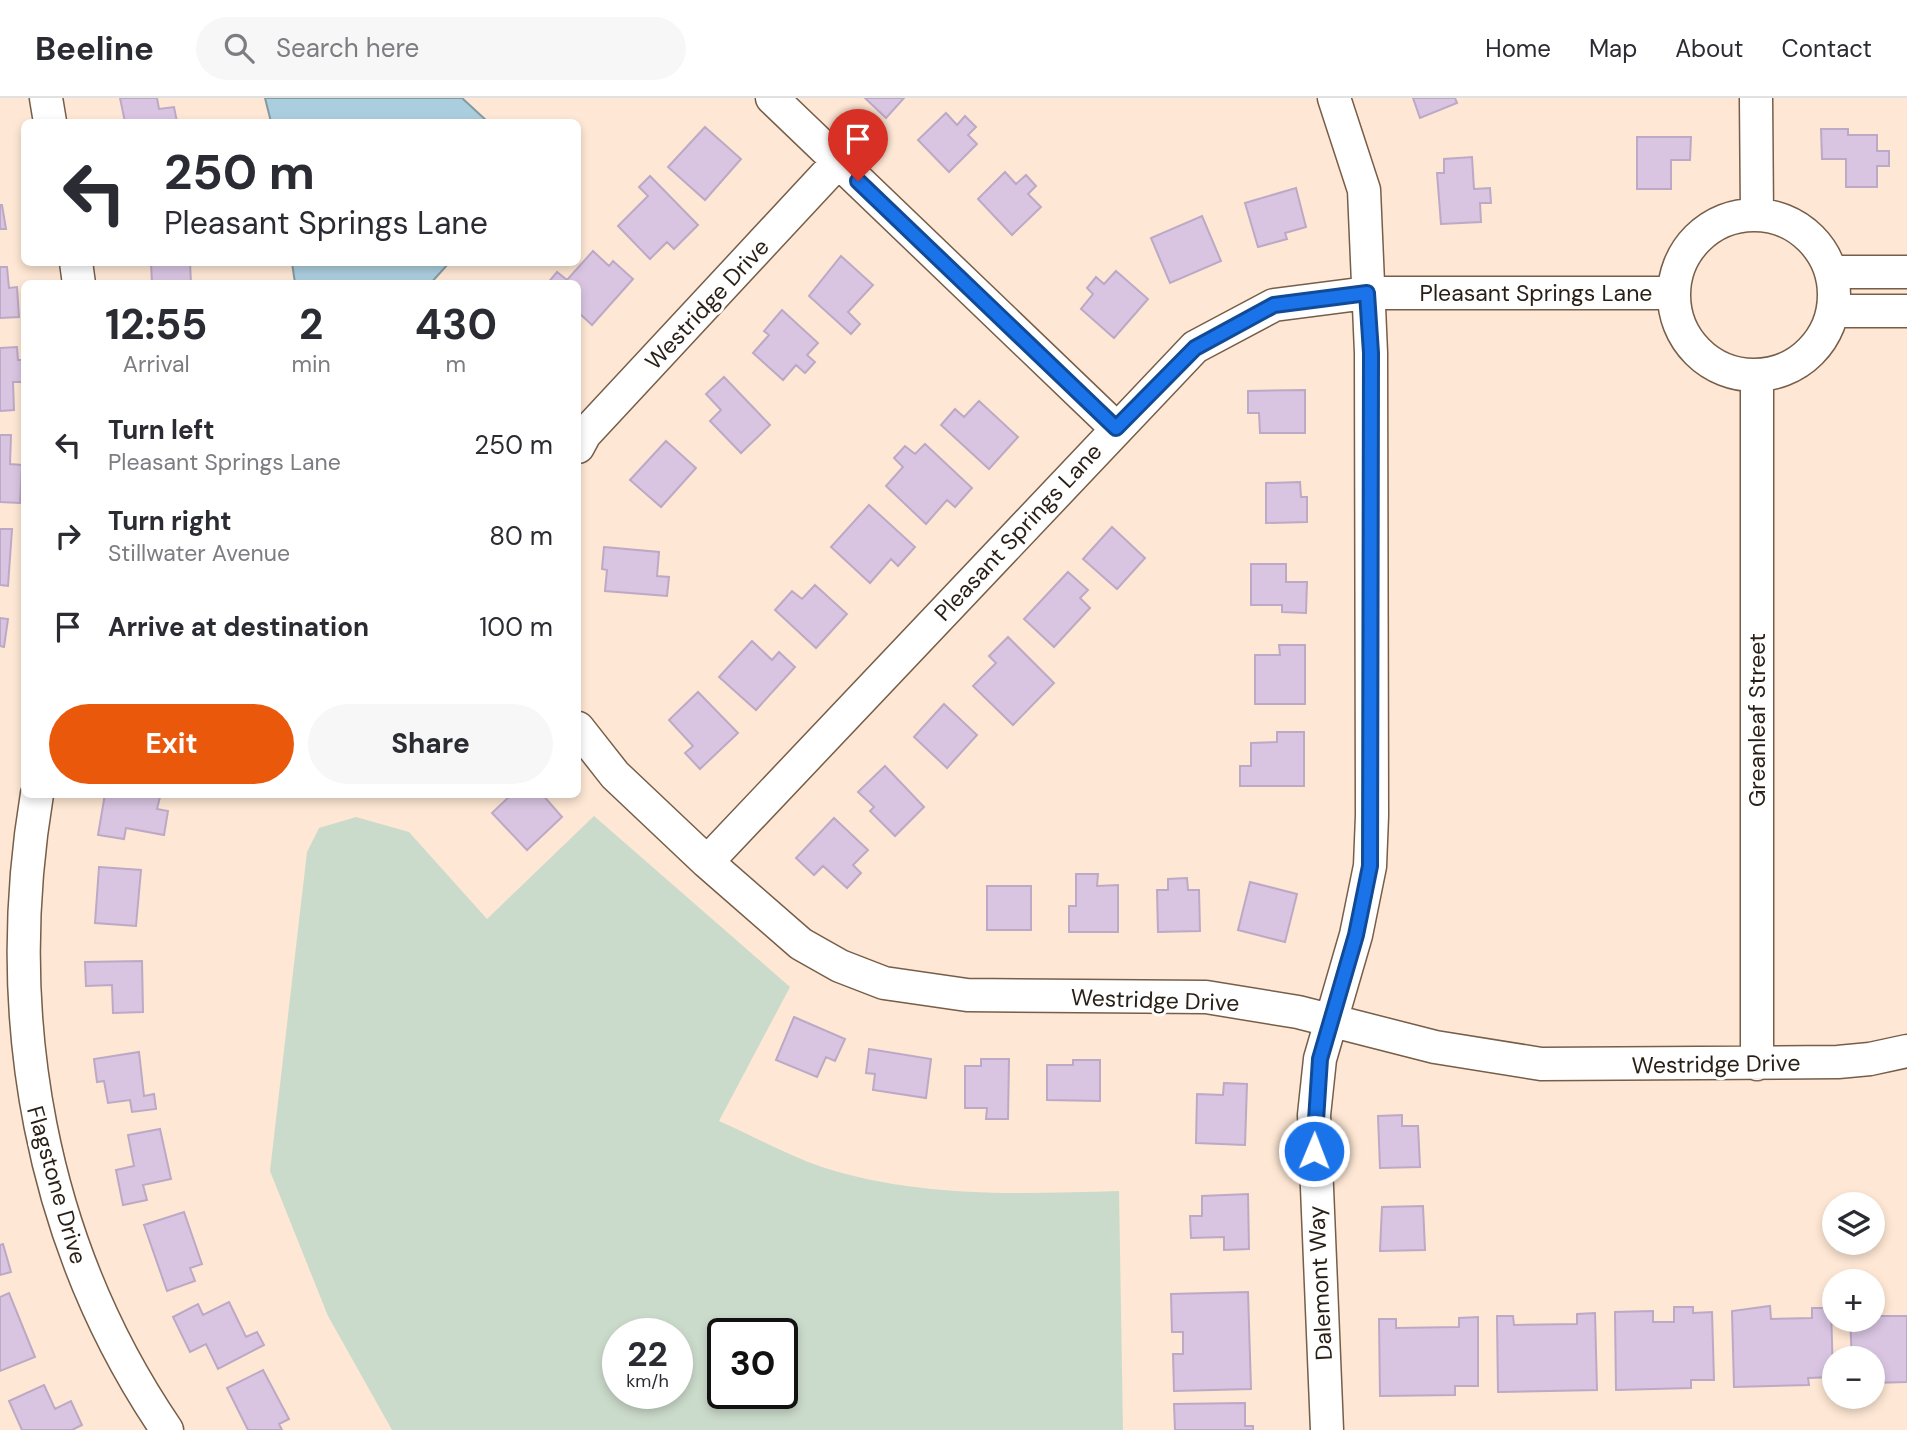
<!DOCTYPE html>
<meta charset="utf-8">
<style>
body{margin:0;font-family:"DM Sans",sans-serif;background:#f7f7f7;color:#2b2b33;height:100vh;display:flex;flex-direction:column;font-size:26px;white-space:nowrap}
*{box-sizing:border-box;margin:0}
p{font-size:23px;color:#7c7c81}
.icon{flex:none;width:38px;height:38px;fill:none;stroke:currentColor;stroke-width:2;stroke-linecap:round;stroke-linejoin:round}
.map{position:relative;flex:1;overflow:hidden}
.sheet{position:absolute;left:21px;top:182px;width:560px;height:518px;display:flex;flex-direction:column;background:#fff;border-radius:10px;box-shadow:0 4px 10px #0003}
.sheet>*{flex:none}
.hud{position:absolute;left:21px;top:21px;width:560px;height:147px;border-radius:10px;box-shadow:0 4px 10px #0003;background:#fff;color:#2b2b33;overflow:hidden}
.fabs{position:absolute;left:1822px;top:1094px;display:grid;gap:14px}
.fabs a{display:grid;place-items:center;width:63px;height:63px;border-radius:50%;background:#fff;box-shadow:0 4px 10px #0003;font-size:35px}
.speed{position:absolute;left:602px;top:1220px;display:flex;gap:14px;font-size:35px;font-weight:700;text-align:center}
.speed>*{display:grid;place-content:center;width:91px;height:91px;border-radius:50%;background:#fff;box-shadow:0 4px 10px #0003;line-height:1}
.speed small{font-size:18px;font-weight:400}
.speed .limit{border:4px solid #111;border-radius:10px;background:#fff;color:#111}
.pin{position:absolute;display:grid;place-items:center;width:60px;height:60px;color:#fff;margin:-72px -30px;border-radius:50% 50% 50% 0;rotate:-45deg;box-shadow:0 0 7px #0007}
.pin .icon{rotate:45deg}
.me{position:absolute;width:77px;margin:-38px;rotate:1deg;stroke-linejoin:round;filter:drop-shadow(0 0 5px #0008)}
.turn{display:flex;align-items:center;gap:24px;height:147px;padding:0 28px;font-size:32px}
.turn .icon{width:91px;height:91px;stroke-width:2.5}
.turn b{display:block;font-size:49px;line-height:60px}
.eta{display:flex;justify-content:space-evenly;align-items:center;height:119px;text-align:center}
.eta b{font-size:42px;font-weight:700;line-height:49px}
.button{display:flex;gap:14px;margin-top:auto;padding:14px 28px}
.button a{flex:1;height:80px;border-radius:42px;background:#ea580c;color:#fff;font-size:28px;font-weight:700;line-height:80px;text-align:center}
.button a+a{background:#f7f7f7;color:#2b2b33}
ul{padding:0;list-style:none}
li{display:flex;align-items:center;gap:21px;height:91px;padding:0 28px}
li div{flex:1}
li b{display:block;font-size:26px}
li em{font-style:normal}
header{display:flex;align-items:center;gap:42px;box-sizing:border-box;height:98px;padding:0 35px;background:#fff;border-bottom:2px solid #e1e1e2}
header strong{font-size:33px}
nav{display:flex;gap:38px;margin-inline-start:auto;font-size:24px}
.search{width:490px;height:63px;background:#f7f7f7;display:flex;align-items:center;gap:18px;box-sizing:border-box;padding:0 24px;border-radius:38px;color:#7c7c81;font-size:26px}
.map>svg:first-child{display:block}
</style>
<header>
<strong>Beeline</strong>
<div class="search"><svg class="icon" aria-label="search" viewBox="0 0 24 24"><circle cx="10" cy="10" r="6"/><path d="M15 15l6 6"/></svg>Search here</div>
<nav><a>Home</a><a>Map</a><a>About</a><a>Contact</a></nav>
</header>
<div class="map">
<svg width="1907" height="1332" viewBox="0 0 1907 1332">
<rect width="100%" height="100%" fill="#fee7d4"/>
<path fill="#cbdbcb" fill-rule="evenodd" d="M 594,718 L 790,889 L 719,1023 C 753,1038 787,1057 822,1069 C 918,1100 1019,1096 1119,1093 L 1123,1332 L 392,1332 L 328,1218 L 270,1073 L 307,754 L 319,730 L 356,719 L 409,734 L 487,821 ZM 618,1236 L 677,1236 L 677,1295 L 618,1295 ZM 723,1236 L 782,1236 L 782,1295 L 723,1295 Z"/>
<path fill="#abcede" stroke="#849aa2" stroke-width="2" d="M 265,0 L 462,0 L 488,24 L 271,24 Z
M 292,165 L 292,164 L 449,165 L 430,186 L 295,185 Z"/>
<path fill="#d9c5e2" stroke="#bca9c5" stroke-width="2" d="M 120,0 L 157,0 L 159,11 L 174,9 L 177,24 L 125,24 Z
M 865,0 L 904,0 L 886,20 Z
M 1413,0 L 1455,0 L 1457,5 L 1420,20 Z
M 946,15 L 957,27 L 965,18 L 976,29 L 968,37 L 977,46 L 949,74 L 918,42 Z
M 705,29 L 741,61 L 705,102 L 668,69 Z
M 1821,31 L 1848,31 L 1848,37 L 1877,37 L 1877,53 L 1889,53 L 1889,68 L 1877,68 L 1877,89 L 1846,89 L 1846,61 L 1822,61 Z
M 1637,39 L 1691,39 L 1690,62 L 1671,62 L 1671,91 L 1637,91 Z
M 1472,59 L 1474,91 L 1490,90 L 1491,105 L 1480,105 L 1481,124 L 1441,126 L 1437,75 L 1444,75 L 1444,61 Z
M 1005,74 L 1016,86 L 1026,77 L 1036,88 L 1028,96 L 1041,109 L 1012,137 L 978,101 Z
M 650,78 L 698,127 L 674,151 L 667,144 L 650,161 L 618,128 L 648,98 L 639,89 Z
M 1296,90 L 1306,129 L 1285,135 L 1287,141 L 1258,149 L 1245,105 Z
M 0,107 L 2,107 L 6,131 L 0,131 Z
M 1202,118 L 1221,163 L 1170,185 L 1151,140 Z
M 593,153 L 609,168 L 613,163 L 633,181 L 592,227 L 578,214 L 578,186 L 547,186 L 557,174 L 567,182 Z
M 841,158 L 873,187 L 848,214 L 860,226 L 851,236 L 809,198 Z
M 151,164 L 190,164 L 191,186 L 152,186 Z
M 0,169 L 7,169 L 9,190 L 17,189 L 19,219 L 0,220 Z
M 1116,173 L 1148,201 L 1114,240 L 1081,211 L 1093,196 L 1087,190 L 1096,179 L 1104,186 Z
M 782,212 L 818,245 L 807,257 L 815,264 L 805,275 L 796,267 L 783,282 L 753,255 L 769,237 L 764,233 Z
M 17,249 L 18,262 L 23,262 L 24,284 L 13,284 L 14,312 L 0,313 L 0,250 Z
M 724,279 L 770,327 L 741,355 L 710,323 L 721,312 L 706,296 Z
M 1305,292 L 1305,335 L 1260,335 L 1259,315 L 1248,315 L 1248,293 Z
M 979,303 L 1018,339 L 989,371 L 941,327 L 955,311 L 964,319 Z
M 0,337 L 11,337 L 10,366 L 22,367 L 20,405 L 0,404 Z
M 666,343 L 696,370 L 661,409 L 630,382 Z
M 925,346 L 972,390 L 955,409 L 947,402 L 926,426 L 886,388 L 903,369 L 894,360 L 905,348 L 915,356 Z
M 1300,384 L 1301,399 L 1307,399 L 1307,424 L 1266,425 L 1266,385 Z
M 869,407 L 915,449 L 898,468 L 891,461 L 870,485 L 831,449 Z
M 1112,429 L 1145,460 L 1117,491 L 1083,461 Z
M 0,431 L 12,431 L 8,488 L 0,487 Z
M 604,449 L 659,454 L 657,478 L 669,479 L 667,498 L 605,493 L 607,472 L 602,471 Z
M 1251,466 L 1286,466 L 1286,484 L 1307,484 L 1306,515 L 1282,514 L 1282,507 L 1251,507 Z
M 1068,474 L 1088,492 L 1080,500 L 1090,510 L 1054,549 L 1024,521 Z
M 815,487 L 847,516 L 816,550 L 775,512 L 792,493 L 802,501 Z
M 0,520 L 8,521 L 4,549 L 0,548 Z
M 1008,539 L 1054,585 L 1013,627 L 973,588 L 996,565 L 989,558 Z
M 752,543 L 772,562 L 779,554 L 795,569 L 756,612 L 719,579 Z
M 1279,547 L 1305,547 L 1305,606 L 1255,606 L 1255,557 L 1280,557 Z
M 698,594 L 738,635 L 700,671 L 685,655 L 693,648 L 669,622 Z
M 944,606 L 977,637 L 947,670 L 914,639 Z
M 1277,634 L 1304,634 L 1304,688 L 1240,688 L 1240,668 L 1251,668 L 1251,645 L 1277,644 Z
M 885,668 L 924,709 L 895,738 L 870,713 L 874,709 L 858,694 Z
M 105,696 L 160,699 L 157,711 L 168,713 L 164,737 L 126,730 L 124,741 L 98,737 Z
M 512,696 L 542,696 L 562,719 L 527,752 L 492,715 Z
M 834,720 L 868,752 L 853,767 L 861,775 L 847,790 L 823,768 L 814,777 L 796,760 Z
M 99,769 L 141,772 L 136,828 L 95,825 Z
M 1076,776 L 1098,776 L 1097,788 L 1118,787 L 1118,834 L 1069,834 L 1069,808 L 1076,808 Z
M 1187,780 L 1188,792 L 1199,792 L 1200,833 L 1158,834 L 1157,792 L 1168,792 L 1168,781 Z
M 1250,784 L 1297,796 L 1285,844 L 1238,832 Z
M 987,788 L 1031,788 L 1031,832 L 987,832 Z
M 142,863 L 143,914 L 113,915 L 112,887 L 86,888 L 85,864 Z
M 794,919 L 845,941 L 835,963 L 826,959 L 817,979 L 776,962 Z
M 869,951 L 931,961 L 926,1000 L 873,992 L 875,976 L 866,975 Z
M 139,954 L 144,998 L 154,996 L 156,1011 L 132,1014 L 130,1002 L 108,1005 L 104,983 L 97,984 L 94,961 Z
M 981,961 L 1009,961 L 1008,1021 L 986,1021 L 987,1010 L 965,1010 L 965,968 L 981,968 Z
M 1073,962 L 1100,962 L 1100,1003 L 1047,1002 L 1047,967 L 1073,967 Z
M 1224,985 L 1247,986 L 1245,1047 L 1196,1045 L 1197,996 L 1223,997 Z
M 1402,1017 L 1402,1028 L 1418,1028 L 1420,1069 L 1380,1070 L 1378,1018 Z
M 160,1031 L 171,1081 L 143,1087 L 147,1102 L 123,1107 L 116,1072 L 134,1068 L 128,1037 Z
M 1248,1096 L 1249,1151 L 1224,1152 L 1224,1139 L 1191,1140 L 1190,1118 L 1202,1118 L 1202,1098 Z
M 1423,1108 L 1425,1152 L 1380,1153 L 1382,1109 Z
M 184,1114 L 202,1166 L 190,1170 L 195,1183 L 167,1193 L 144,1127 Z
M 3,1146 L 11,1174 L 0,1177 L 0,1147 Z
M 1248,1194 L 1251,1291 L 1174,1293 L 1173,1256 L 1183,1256 L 1183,1234 L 1172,1234 L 1171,1196 Z
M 9,1195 L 35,1259 L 0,1273 L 0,1199 Z
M 229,1204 L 246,1239 L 257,1234 L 264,1247 L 218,1271 L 206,1246 L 190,1254 L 173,1219 L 198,1206 L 203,1217 Z
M 1770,1208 L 1771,1221 L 1812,1220 L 1812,1210 L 1831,1210 L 1833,1279 L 1808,1280 L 1809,1287 L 1734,1289 L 1732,1213 Z
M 1674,1209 L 1693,1209 L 1693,1215 L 1712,1214 L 1714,1282 L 1691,1282 L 1691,1290 L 1616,1292 L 1615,1214 L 1653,1213 L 1653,1224 L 1674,1224 Z
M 1595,1215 L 1597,1292 L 1498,1294 L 1497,1218 L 1513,1218 L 1514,1227 L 1577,1226 L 1577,1216 Z
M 1872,1218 L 1907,1218 L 1907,1284 L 1872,1285 L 1872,1260 L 1852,1260 L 1850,1222 L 1872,1222 Z
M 1478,1219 L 1478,1288 L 1455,1288 L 1455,1297 L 1380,1298 L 1379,1221 L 1396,1221 L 1396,1230 L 1459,1229 L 1459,1220 Z
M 263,1272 L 289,1321 L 279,1326 L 282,1332 L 248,1332 L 227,1290 Z
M 44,1287 L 55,1311 L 71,1303 L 82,1327 L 72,1332 L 22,1332 L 9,1303 Z
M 1245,1305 L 1245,1328 L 1253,1328 L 1253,1332 L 1175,1332 L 1174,1306 Z"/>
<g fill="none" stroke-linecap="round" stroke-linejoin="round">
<g stroke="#765e49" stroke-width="35">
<path id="minor" d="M 46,0 L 50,24
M 772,0 L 1116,330
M 1756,0 L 1757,117
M1674 197a80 80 0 1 1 160 0a80 80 0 1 1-160 0Z
M 76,164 L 79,186
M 1831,174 L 1907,174
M 1834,213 L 1907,213
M 578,349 L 585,336 L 838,64
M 578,630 L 615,677 L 707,764 L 801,846 L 840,868 L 884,885 L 967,897 L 1206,899 L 1298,914 L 1435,949 L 1541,966 L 1838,964 L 1870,961 L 1907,953
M 37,696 C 0,918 40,1146 167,1332
M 707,764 L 1195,249 L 1274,207 L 1367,195 L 1674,195
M 1757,966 L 1757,278
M 1327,1332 L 1314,1017 L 1320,961 L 1356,837 L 1370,768 L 1372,718 L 1371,255 L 1364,92 L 1334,0"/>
</g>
<use href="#minor" stroke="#fff" stroke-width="32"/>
</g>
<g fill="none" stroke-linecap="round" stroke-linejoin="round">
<g stroke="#114b97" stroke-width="18">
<path id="route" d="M 858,83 L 1116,330 L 1195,250 L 1274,207 L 1367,195 L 1371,255 L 1370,768 L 1356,837 L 1320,961 L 1314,1053"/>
</g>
<use href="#route" stroke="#1a73e8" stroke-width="12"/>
</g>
<g text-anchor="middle" stroke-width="6" stroke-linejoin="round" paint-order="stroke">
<g font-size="23" fill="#291f16" stroke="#fff">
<text x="1536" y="203">Pleasant Springs Lane</text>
<text transform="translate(707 206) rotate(-47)" y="8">Westridge Drive</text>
<text transform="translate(1018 434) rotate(-47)" y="8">Pleasant Springs Lane</text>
<text transform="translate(1757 622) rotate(-90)" y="8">Greanleaf Street</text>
<text transform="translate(1155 902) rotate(2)" y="8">Westridge Drive</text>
<text transform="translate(1716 966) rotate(-1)" y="8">Westridge Drive</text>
<text transform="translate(57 1087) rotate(74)" y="8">Flagstone Drive</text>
<text transform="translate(1320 1185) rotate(-93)" y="8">Dalemont Way</text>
</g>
</g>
</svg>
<div class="fabs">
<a><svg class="icon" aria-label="layers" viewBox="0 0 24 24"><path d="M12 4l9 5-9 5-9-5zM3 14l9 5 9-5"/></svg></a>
<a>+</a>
<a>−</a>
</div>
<div class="speed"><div>22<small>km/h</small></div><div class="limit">30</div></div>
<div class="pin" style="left:858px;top:83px;background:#d93025"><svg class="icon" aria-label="arrive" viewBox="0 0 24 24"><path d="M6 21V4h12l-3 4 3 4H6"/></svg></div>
<svg class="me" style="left:1314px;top:1053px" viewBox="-20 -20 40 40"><circle r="17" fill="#1a73e8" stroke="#fff" stroke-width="3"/><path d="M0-11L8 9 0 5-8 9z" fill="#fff"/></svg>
<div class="hud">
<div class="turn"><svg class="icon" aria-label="left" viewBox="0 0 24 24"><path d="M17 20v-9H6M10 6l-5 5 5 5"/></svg><div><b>250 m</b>Pleasant Springs Lane</div></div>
</div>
<section class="sheet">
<div class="eta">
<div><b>12:55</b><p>Arrival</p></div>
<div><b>2</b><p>min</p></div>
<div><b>430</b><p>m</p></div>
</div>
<ul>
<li><svg class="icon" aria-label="left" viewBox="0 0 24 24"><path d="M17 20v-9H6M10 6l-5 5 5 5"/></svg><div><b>Turn left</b><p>Pleasant Springs Lane</p></div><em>250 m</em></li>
<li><svg class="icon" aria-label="right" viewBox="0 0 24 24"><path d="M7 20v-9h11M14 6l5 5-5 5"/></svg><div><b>Turn right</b><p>Stillwater Avenue</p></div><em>80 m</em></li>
<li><svg class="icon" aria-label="arrive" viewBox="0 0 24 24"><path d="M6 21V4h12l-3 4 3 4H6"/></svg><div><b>Arrive at destination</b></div><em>100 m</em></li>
</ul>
<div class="button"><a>Exit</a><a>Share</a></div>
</section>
</div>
